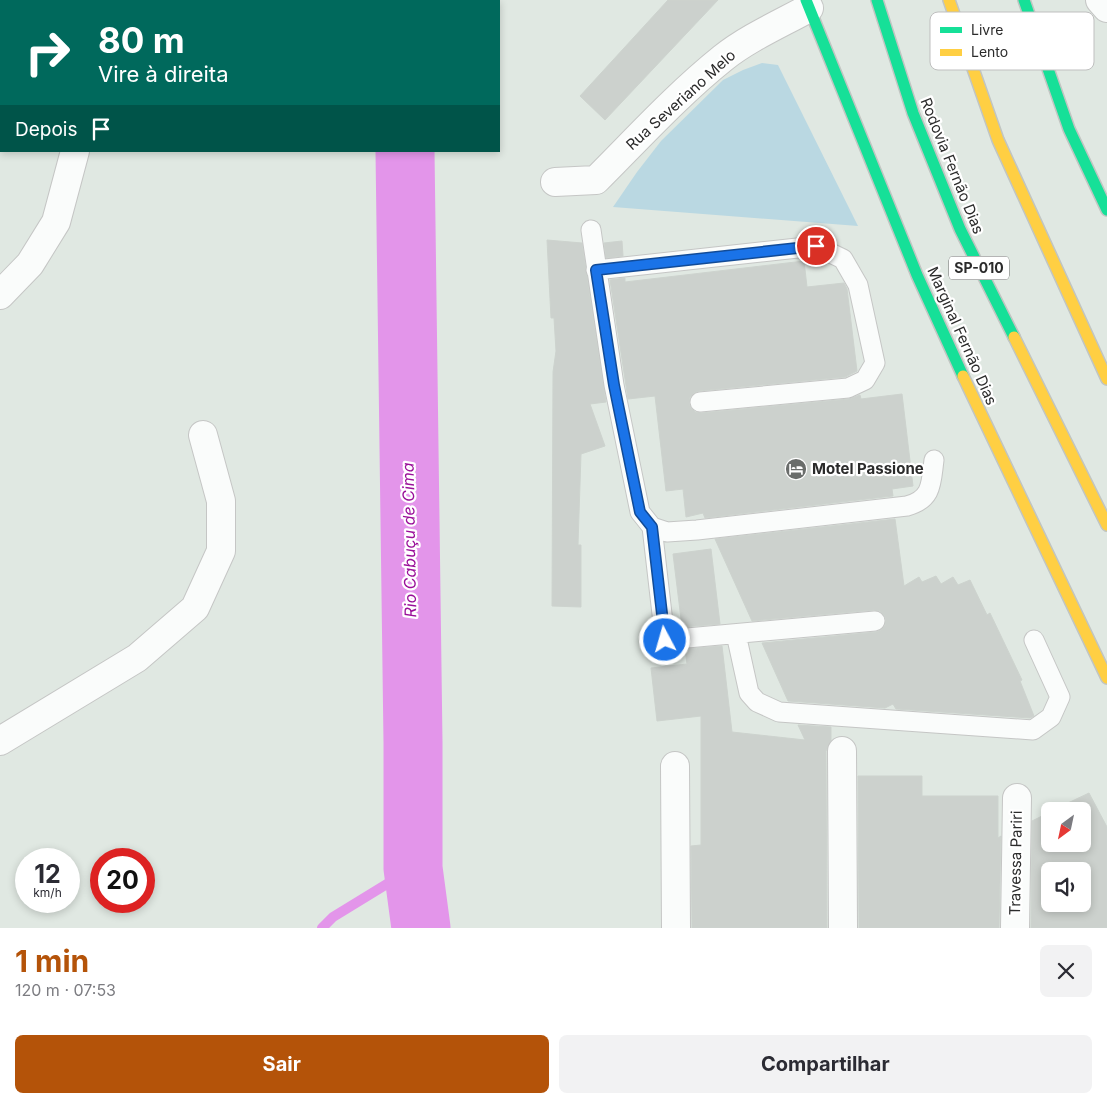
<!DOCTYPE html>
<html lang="pt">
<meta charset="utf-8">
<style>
body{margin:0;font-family:Inter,sans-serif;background:#f2f2f3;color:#2b2b33;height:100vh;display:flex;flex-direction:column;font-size:19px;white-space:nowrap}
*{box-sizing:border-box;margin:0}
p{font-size:16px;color:#7c7c81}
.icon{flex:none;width:28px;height:28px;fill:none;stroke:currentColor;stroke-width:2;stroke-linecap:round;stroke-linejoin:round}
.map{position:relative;height:928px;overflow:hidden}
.details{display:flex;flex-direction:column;background:#fff;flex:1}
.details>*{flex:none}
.hud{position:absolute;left:0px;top:0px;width:500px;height:152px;box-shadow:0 2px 8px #0003;background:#00695c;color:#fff;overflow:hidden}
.needle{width:32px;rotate:213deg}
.buttons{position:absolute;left:1041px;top:802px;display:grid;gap:10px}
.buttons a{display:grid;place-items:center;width:50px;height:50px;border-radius:8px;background:#fff;box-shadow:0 2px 8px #0003;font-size:25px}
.speed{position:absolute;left:15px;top:848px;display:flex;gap:10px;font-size:25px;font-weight:700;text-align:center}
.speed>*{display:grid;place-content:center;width:65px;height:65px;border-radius:50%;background:#fff;box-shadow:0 2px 8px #0003;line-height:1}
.speed small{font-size:12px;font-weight:400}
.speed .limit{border:8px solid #d22;background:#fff;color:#111}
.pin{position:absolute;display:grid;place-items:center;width:42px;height:42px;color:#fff;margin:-21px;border:2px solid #fff;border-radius:50%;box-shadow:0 1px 5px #0007}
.me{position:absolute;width:55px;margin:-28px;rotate:354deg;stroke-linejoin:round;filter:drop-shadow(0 0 4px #0008)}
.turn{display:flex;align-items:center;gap:18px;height:105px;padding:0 15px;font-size:22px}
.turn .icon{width:65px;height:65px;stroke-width:2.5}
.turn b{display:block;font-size:35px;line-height:42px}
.then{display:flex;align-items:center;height:48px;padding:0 15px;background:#0003;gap:10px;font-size:19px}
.round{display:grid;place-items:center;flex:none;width:52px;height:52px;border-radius:8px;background:#f2f2f3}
.head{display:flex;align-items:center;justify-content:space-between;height:85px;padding:0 15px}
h1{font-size:30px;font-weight:700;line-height:38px;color:#b45309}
.button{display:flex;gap:10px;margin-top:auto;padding:10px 15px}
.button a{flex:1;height:58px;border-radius:8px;background:#b45309;color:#fff;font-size:20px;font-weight:700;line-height:58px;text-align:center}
.button a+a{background:#f2f2f3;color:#2b2b33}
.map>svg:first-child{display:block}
</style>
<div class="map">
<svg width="1107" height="928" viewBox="0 0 1107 928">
<rect width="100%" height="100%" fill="#e0e8e2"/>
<path fill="#bad8e2" d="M 762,63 L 778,65 L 858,226 L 613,207 L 637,172 L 661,141 L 723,80 L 743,70 Z"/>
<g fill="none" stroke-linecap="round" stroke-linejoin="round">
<path stroke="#e395ea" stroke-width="10" d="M 322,928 L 333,917 L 413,868"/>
<path stroke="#e395ea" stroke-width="59" d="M 389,0 L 389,1
M 405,151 L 413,742 L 413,868 L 421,928"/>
</g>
<path fill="#ccd1cd" stroke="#cdd3ce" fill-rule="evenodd" d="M 668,0 L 718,0 L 605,120 L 580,96 Z
M 547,240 L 582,243 L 606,402 L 590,404 L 605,446 L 581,454 L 578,545 L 581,545 L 581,607 L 552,606 L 553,372 L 556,351 L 554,318 L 551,318 Z
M 622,241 L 623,256 L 606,258 L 604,243 Z
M 804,261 L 807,287 L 844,283 L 847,289 L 857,371 L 845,377 L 699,391 L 694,393 L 690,397 L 689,403 L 691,408 L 695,412 L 701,413 L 849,399 L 860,395 L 861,399 L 902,394 L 913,486 L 892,489 L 893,496 L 705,518 L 703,513 L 686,517 L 683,489 L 666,491 L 655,396 L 628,399 L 610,280 L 625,278 L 625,282 Z
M 895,519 L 904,586 L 919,577 L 922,582 L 936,576 L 941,584 L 953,577 L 958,585 L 970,580 L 987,615 L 990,613 L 1022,680 L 1020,681 L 1034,716 L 1030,718 L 896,709 L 893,704 L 885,708 L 788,701 L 762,643 L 876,632 L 881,630 L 885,626 L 886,620 L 884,615 L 880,611 L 874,610 L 752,621 L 715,539 Z
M 711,549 L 720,624 L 682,627 L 673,554 Z
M 722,646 L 732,732 L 805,740 L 798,725 L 831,727 L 831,741 L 826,751 L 827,928 L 692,928 L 691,846 L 701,845 L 701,716 L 657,721 L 651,668 L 687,664 L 685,649 Z
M 858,776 L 922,776 L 922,796 L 998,796 L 998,838 L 1001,836 L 999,928 L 859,928 Z
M 1089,793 L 1107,827 L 1107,928 L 1031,928 L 1032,821 L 1050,812 L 1050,844 L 1082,844 L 1082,811 L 1051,811 ZM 1050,871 L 1082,871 L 1082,904 L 1050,904 Z"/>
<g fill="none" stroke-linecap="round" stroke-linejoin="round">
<g stroke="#c5c6c5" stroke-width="21">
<path id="lane" d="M 591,230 L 614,385 L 640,512 L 652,527 L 667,532 L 697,530 L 907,506 C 933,499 931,482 934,460
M 596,270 L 816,246 L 843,259 L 858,285 L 875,363 L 865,380 L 848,388 L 700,402
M 652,527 L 665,640 L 875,621
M 736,634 L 749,693 L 757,702 L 779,712 L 1033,730 L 1051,717 L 1060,697 L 1034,640"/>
</g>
<g stroke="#c5c6c5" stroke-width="30">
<path id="street" d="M 88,0 L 88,1
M 1100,0 L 1107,8
M 555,182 L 596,180 C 637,139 678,94 723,58 C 748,38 780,24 809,8
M 0,295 L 30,264 L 56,222 L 75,151
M 0,741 L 137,658 L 195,608 L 221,551 L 221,501 L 203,435
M 842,751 L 843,928
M 675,766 L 676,928
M 1015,928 L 1017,798"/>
</g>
<g stroke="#c1c5c2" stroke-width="14">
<path id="fast" d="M 806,0 L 917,275 L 963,376
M 877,0 L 913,113 L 960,229 L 1014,337
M 1024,0 L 1069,129 L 1107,210"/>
</g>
<g stroke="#c1c5c2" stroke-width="14">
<path id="slow" d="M 949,0 L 998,140 L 1107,379
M 1014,337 L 1107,525
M 963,376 L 1107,678"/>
</g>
<use href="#lane" stroke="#fafcfb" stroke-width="19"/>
<use href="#street" stroke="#fafcfb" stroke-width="28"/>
<use href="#fast" stroke="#16e098" stroke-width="11"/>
<use href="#slow" stroke="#ffcf43" stroke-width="11"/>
</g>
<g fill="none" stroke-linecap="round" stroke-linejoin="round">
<g stroke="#114b97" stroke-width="12">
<path id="route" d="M 665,640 L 652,527 L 640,512 L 614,385 L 596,270 L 816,246"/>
</g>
<use href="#route" stroke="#1a73e8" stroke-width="9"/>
</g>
<defs>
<g id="hotel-disc" transform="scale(1.125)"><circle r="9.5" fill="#6a6d6b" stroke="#fff"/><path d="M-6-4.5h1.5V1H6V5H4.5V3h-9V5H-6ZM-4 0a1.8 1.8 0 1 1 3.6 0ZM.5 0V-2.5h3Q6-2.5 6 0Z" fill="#fff"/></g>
</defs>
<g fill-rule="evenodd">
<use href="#hotel-disc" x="796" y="469"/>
</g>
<g text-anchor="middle" stroke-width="4.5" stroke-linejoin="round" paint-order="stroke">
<rect fill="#fff" stroke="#6b6b6b" stroke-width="1" x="949" y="256.5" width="60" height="23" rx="4"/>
<g font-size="14" font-weight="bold" fill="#2b2b2b">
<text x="979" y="273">SP-010</text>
</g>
<g font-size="15" fill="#2b2b2b" stroke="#fff">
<text transform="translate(681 100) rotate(-42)" y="5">Rua Severiano Melo</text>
<text transform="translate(952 166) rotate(68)" y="5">Rodovia Fernão Dias</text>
<text transform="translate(962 336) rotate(66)" y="5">Marginal Fernão Dias</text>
<text transform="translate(1016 863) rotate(-89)" y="5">Travessa Pariri</text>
</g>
<g font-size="15" font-weight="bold" fill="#2b2b2b" stroke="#fff" text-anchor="start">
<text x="812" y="474">Motel Passione</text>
</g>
<g font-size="16" font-style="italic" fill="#9a0f99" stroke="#fff">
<text transform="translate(409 540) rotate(-91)" y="6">Rio Cabuçu de Cima</text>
</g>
</g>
<rect x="930" y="12" width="164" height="58" rx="8" fill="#fff" stroke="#bfbfbf" stroke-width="1"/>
<rect x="940" y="27" width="22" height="6" fill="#16e098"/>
<rect x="940" y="49" width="22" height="7" fill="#ffcf43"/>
<g font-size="14" fill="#2b2b2b">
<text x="971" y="35">Livre</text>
<text x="971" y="57">Lento</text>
</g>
</svg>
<div class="buttons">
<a><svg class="needle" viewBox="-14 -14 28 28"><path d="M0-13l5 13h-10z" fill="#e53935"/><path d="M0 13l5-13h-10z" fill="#7c7c81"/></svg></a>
<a><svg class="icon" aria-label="sound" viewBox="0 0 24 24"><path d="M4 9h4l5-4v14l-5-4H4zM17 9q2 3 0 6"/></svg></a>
</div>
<div class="speed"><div>12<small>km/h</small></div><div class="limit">20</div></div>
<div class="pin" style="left:816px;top:246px;background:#d93025"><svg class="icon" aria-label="arrive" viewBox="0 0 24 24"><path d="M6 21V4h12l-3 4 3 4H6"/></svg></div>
<svg class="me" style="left:665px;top:640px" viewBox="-20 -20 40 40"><circle r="17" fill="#1a73e8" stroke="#fff" stroke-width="3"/><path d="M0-11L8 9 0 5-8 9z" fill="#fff"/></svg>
<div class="hud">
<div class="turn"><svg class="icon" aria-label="right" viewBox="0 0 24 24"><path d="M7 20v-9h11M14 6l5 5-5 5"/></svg><div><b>80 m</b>Vire à direita</div></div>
<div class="then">Depois<svg class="icon" aria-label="arrive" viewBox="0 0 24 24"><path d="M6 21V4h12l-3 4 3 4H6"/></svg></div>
</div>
</div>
<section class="details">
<div class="head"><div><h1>1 min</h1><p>120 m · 07:53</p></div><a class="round"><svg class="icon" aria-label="close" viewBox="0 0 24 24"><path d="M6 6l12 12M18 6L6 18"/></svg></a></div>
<div class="button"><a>Sair</a><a>Compartilhar</a></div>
</section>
